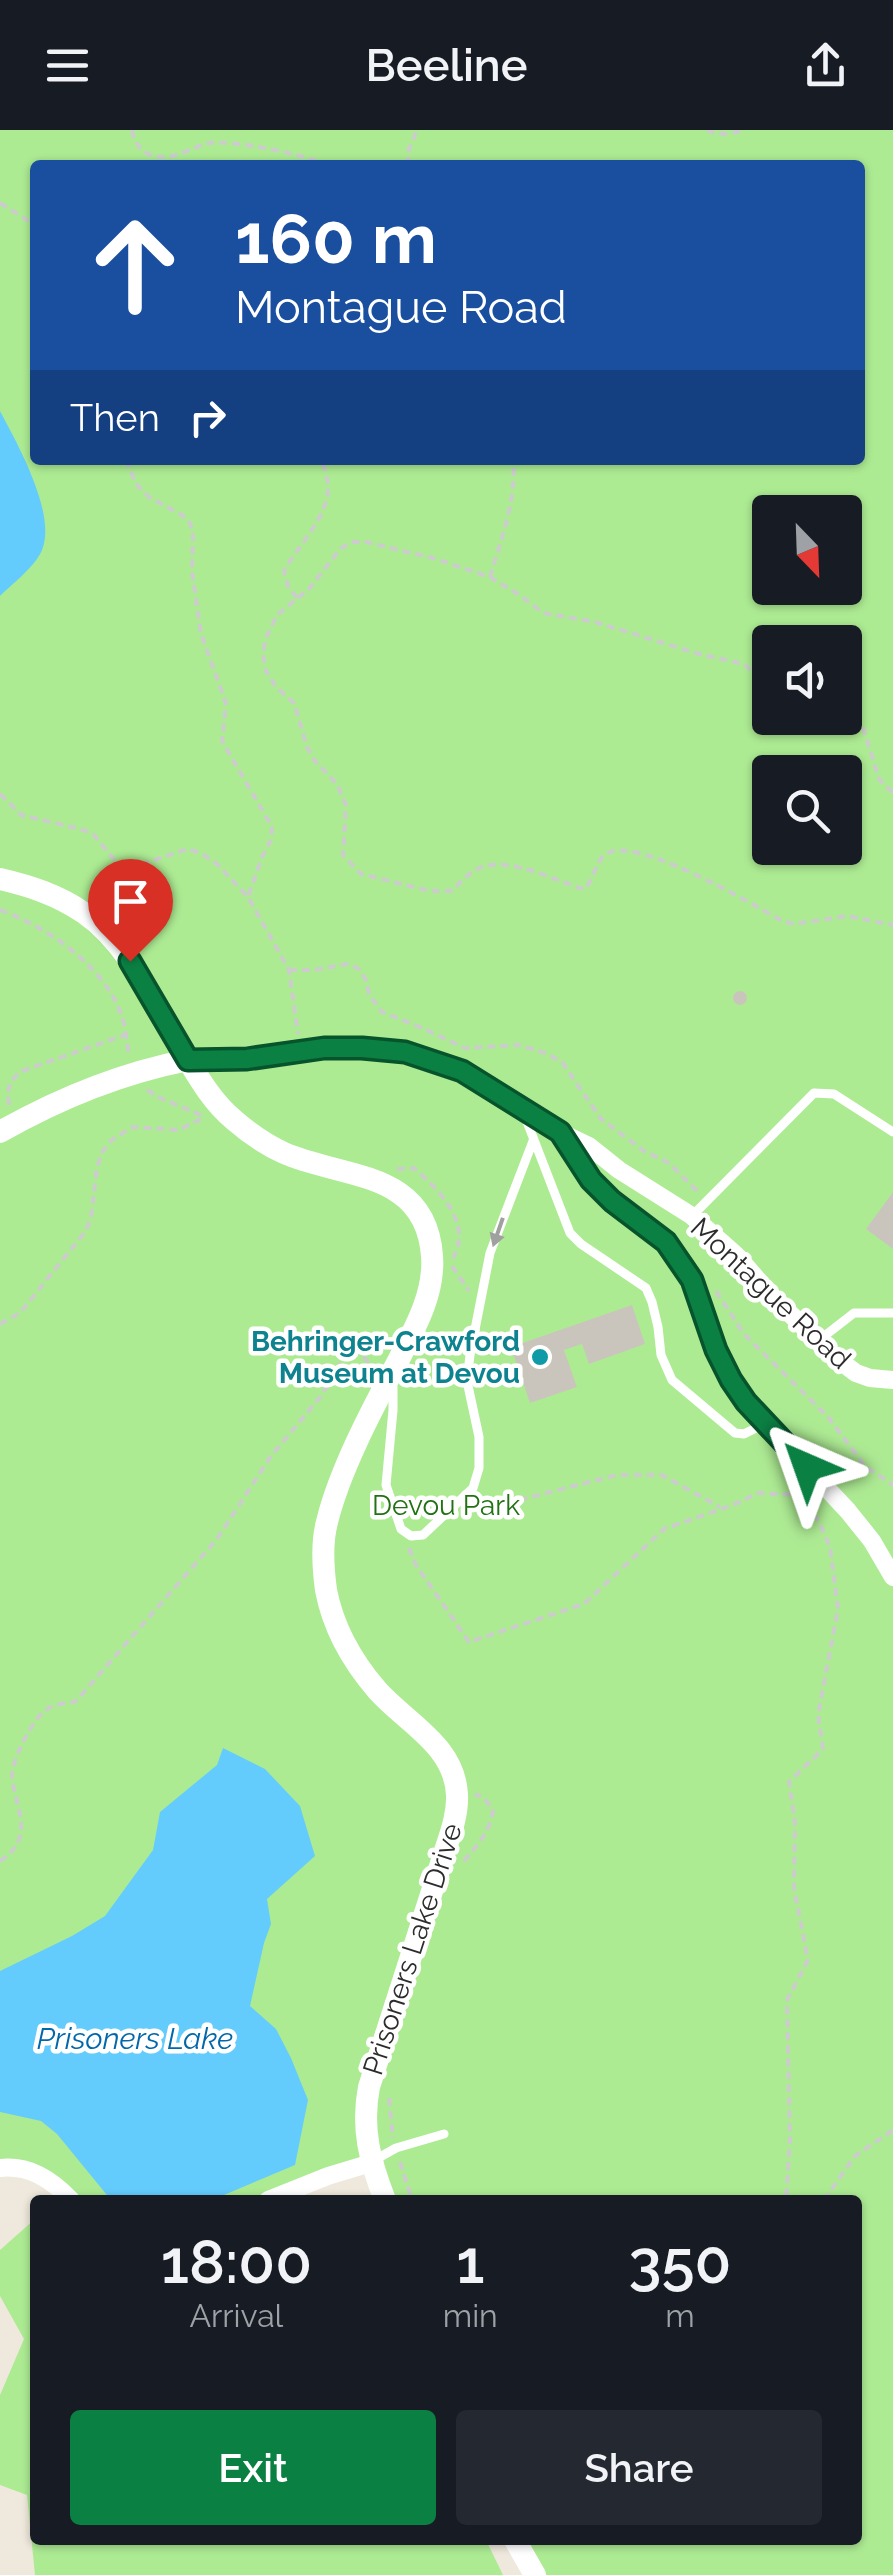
<!DOCTYPE html>
<style>
body{margin:0;font-family:Raleway,sans-serif;background:#242831;color:#f1f3f6;height:100vh;display:flex;flex-direction:column;font-size:38px;white-space:nowrap}
*{box-sizing:border-box;margin:0}
p{font-size:32px;color:#9ea1a6}
.icon{flex:none;width:55px;height:55px;fill:none;stroke:currentColor;stroke-width:2;stroke-linecap:round;stroke-linejoin:round}
.map{position:relative;flex:1;overflow:hidden}
.details{position:absolute;left:30px;top:2065px;width:832px;height:350px;display:flex;flex-direction:column;background:#171b24;border-radius:10px;box-shadow:0 2px 8px #0004}
.details>*{flex:none}
.top-card{position:absolute;left:30px;top:30px;width:835px;height:305px;border-radius:10px;box-shadow:0 2px 8px #0004;background:#1a4fa0;color:#fff;overflow:hidden}
.needle{width:65px;rotate:157deg}
.controls{position:absolute;left:752px;top:365px;display:grid;gap:20px}
.controls a{display:grid;place-items:center;width:110px;height:110px;border-radius:10px;background:#171b24;box-shadow:0 2px 8px #0004;font-size:50px}
.pin{position:absolute;display:grid;place-items:center;width:85px;height:85px;color:#fff;margin:-102px -42px;border-radius:50% 50% 50% 0;rotate:-45deg;box-shadow:0 0 10px #0007}
.pin .icon{rotate:45deg}
.me{position:absolute;width:110px;margin:-55px;rotate:317deg;stroke-linejoin:round;filter:drop-shadow(0 0 8px #0008)}
.turn{display:flex;align-items:center;gap:35px;height:210px;padding:0 40px;font-size:45px}
.turn .icon{width:130px;height:130px;stroke-width:2.5}
.turn b{display:block;font-size:70px;line-height:85px}
.then{display:flex;align-items:center;height:95px;padding:0 40px;background:#0003;gap:20px;font-size:38px}
.eta{display:flex;justify-content:space-evenly;align-items:center;height:170px;text-align:center}
.eta b{font-size:60px;font-weight:600;line-height:70px}
.primary-button{display:flex;gap:20px;margin-top:auto;padding:20px 40px}
.primary-button a{flex:1;height:115px;border-radius:10px;background:#0b8043;color:#fff;font-size:40px;font-weight:600;line-height:115px;text-align:center}
.primary-button a+a{background:#242831;color:#f1f3f6}
header{display:flex;justify-content:space-between;align-items:center;height:130px;padding:0 40px;background:#171b24;font-size:45px;font-weight:600}
.map>svg:first-child{display:block}
</style>
<header><svg class="icon" aria-label="menu" viewBox="0 0 24 24"><path d="M4 6h16M4 12h16M4 18h16"/></svg>Beeline<svg class="icon" aria-label="share" viewBox="0 0 24 24"><path d="M12 15V3M7 8l5-5 5 5M5 13v7h14v-7"/></svg></header>
<div class="map">
<svg width="893" height="2445" viewBox="0 0 893 2445">
<rect width="100%" height="100%" fill="#efe8dc"/>
<path fill="#adeb93" fill-rule="evenodd" d="M 0,0 L 893,0 L 893,2445 L 535,2445 L 515,2410 L 858,2410 L 858,2070 L 385,2070 L 370,2033 L 268,2070 L 71,2070 L 65,2064 L 0,2039 ZM 35,35 L 860,35 L 860,330 L 35,330 ZM 770,382 L 845,382 L 845,458 L 770,458 ZM 770,512 L 845,512 L 845,588 L 770,588 ZM 770,642 L 845,642 L 845,718 L 770,718 Z
M 35,2089 L 35,2410 L 486,2410 L 503,2445 L 35,2445 L 27,2365 L 0,2355 L 0,2265 L 24,2209 L 0,2166 L 0,2120 Z"/>
<path fill="#64ccfc" d="M 0,281 C 17,313 57,384 42,420 C 35,437 13,453 0,466 Z
M 223,1618 L 265,1639 L 300,1676 L 315,1726 L 267,1769 L 271,1794 L 264,1813 L 250,1876 L 276,1899 L 291,1928 L 308,1970 L 295,2035 L 212,2070 L 111,2070 L 57,2004 L 41,1991 L 0,1982 L 0,1841 L 72,1806 L 105,1786 L 153,1720 L 160,1682 L 217,1635 Z"/>
<path fill="#cac5bc" d="M733 868a7 7 0 1 1 14 0a7 7 0 1 1-14 0Z
M 893,1062 L 893,1119 L 866,1099 Z
M 632,1175 L 645,1214 L 589,1234 L 582,1214 L 564,1220 L 577,1257 L 530,1273 L 511,1217 Z"/>
<g fill="none" stroke-linecap="round" stroke-linejoin="round">
<path stroke="#ccc" stroke-width="4" stroke-dasharray="8 5" stroke-linecap="butt" d="M 132,0 C 135,17 145,27 164,27 C 179,27 194,16 210,13 C 234,10 304,24 326,35
M 707,0 C 718,6 732,4 744,0
M 408,35 L 409,19 L 417,0
M 0,73 L 35,95
M 126,330 L 136,354 L 149,367 L 182,385 L 190,393 L 193,404 L 192,441 L 201,504 L 226,573 L 222,611 L 272,697 L 271,710 L 262,727 L 248,767
M 490,447 C 501,410 517,368 513,330
M 297,468 L 288,456 L 284,441 C 298,415 330,386 328,354 C 327,346 324,338 322,330
M 770,557 L 744,534 L 699,524 L 595,492 L 543,483 L 521,466 L 490,447 L 433,428 L 366,412 L 353,412 L 341,418 L 309,459 L 277,485 L 266,508 L 263,524 L 266,541 L 276,557 L 294,573 L 307,617 L 315,631 L 337,654 L 346,675 L 343,725 L 361,744 L 430,761 L 451,761 C 459,754 467,745 475,740 C 505,723 554,751 584,759 C 596,749 594,728 610,722 C 643,710 751,773 782,791 L 794,794 L 847,786 L 893,795
M 845,579 L 862,594 L 879,649 L 893,663
M 0,664 L 21,685 L 84,700 L 94,705 L 121,738 L 137,736 L 187,719 L 201,723 L 217,734 L 248,767 L 289,840 L 298,904
M 0,780 C 45,796 100,833 119,879 C 126,894 126,909 129,925
M 289,840 L 314,840 L 348,834 L 359,839 L 366,850 L 369,864 L 382,882 L 420,897 L 465,918 L 519,915 L 545,923 L 562,932 L 601,989 L 644,1021 L 669,1033 L 697,1061
M 147,960 L 160,968 L 201,985
M 9,975 C 7,959 8,951 22,941 L 125,905
M 397,1039 L 414,1038 C 439,1060 473,1093 453,1128
M 452,1136 L 469,1161
M 716,1161 L 744,1204 L 828,1287 L 865,1336 L 893,1355
M 0,1194 L 20,1183 L 85,1102 L 91,1088 L 97,1037 L 102,1022 L 112,1010 L 132,997 L 178,1000 L 205,987
M 507,1373 L 617,1345 L 662,1345 L 720,1377
M 409,1418 L 416,1435 L 469,1512 L 584,1474 L 664,1399 L 733,1375 L 758,1363 L 794,1365 L 818,1390 L 830,1417 L 838,1479 L 818,1585 L 823,1619 L 789,1652 L 795,1692 L 794,1758 L 808,1830 L 787,1870 L 790,2011 L 786,2070
M 0,1731 C 36,1708 16,1680 12,1647 C 11,1631 33,1588 47,1579 C 55,1574 67,1573 76,1571 L 217,1409 L 271,1326 L 321,1266 L 349,1220 C 362,1221 367,1230 373,1241
M 464,1731 C 478,1714 490,1702 493,1680 L 484,1668 L 475,1664
M 389,1968 L 393,2008
M 400,2032 L 412,2070
M 824,2070 L 855,2026 L 893,2000"/>
<path stroke="#fff" stroke-width="9" d="M 524,984 L 570,1103 L 581,1114 L 646,1158 L 652,1172 L 658,1197 L 661,1225 L 672,1250 L 735,1303 L 744,1304 L 766,1293
M 692,1086 L 814,963 L 834,964 L 893,1002
M 818,1211 L 854,1183 L 893,1183
M 393,1257 L 393,1280 L 386,1355 L 401,1399 L 411,1406 L 423,1405 L 473,1358 L 479,1338 L 479,1307 L 467,1251 L 470,1225 L 490,1123 L 533,1011
M 373,2031 L 396,2018 L 444,2004"/>
<path stroke="#fff" stroke-width="18" d="M 188,930 L 230,930 L 324,918 L 362,918 L 405,922 L 463,941 L 560,1002 L 589,1016 L 619,1040 L 692,1086 L 737,1126 L 770,1164 L 832,1225 L 856,1243 L 870,1248 L 893,1250
M 560,1003 L 591,1050 L 612,1071 L 666,1112 L 692,1150 L 716,1220 L 731,1250 L 746,1272 L 848,1381 L 872,1411 L 893,1447
M 0,2038 C 29,2035 51,2049 71,2070
M 268,2070 L 328,2046 L 371,2033"/>
<path stroke="#fff" stroke-width="22" d="M 0,749 C 30,756 58,765 84,783 C 129,814 153,871 180,917 C 196,943 210,970 234,990 C 249,1003 266,1015 284,1023 C 344,1049 426,1040 432,1126 C 435,1164 414,1200 397,1233 C 372,1279 339,1342 327,1392 C 321,1414 323,1438 326,1460 C 333,1497 352,1531 377,1560 C 406,1593 455,1615 457,1665 C 458,1685 450,1705 444,1724 L 369,1957 C 361,1998 370,2032 385,2070
M 0,1002 C 58,969 122,943 188,930
M 515,2410 L 535,2445"/>
</g>
<defs><path id="oneway-solid" d="M-6-.8H1V-3.2L6.5 0L1 3.2V.8H-6Z" transform="scale(2.5)"/></defs>
<use fill="#a0a0a0" href="#oneway-solid" transform="translate(498 1102) rotate(109)"/>
<g fill="none" stroke-linecap="round" stroke-linejoin="round">
<g stroke="#07532c" stroke-width="25">
<path id="route" d="M 130,831 L 188,930 L 247,929 L 324,918 L 362,918 L 405,922 L 462,941 L 560,1002 L 591,1050 L 612,1071 L 666,1112 L 692,1150 L 716,1220 L 731,1250 L 746,1272 L 807,1337"/>
</g>
<use href="#route" stroke="#0b8043" stroke-width="18"/>
</g>
<circle fill="#0f9aa8" stroke="#fff" stroke-width="4" cx="540" cy="1227" r="10"/>
<g text-anchor="middle" stroke-width="9" stroke-linejoin="round" paint-order="stroke">
<g font-size="28" fill="#2c2c2c" stroke="#fff">
<text transform="translate(771 1163) rotate(43)" y="10">Montague Road</text>
<text transform="translate(412 1819) rotate(-72)" y="10">Prisoners Lake Drive</text>
</g>
<g font-size="28" font-weight="bold" fill="#0d838f" stroke="#fff" text-anchor="end">
<text x="520" y="1221">Behringer-Crawford<tspan x="520" dy="32">Museum at Devou</tspan></text>
</g>
<g font-size="28" fill="#217212" stroke="#fff">
<text x="446" y="1385">Devou Park</text>
</g>
<g font-size="30" font-style="italic" fill="#0068ab" stroke="#fff">
<text x="135" y="1919">Prisoners Lake</text>
</g>
</g>
</svg>
<div class="controls">
<a><svg class="needle" viewBox="-14 -14 28 28"><path d="M0-13l5 13h-10z" fill="#e53935"/><path d="M0 13l5-13h-10z" fill="#9ea1a6"/></svg></a>
<a><svg class="icon" aria-label="sound" viewBox="0 0 24 24"><path d="M4 9h4l5-4v14l-5-4H4zM17 9q2 3 0 6"/></svg></a>
<a><svg class="icon" aria-label="search" viewBox="0 0 24 24"><circle cx="10" cy="10" r="6"/><path d="M15 15l6 6"/></svg></a>
</div>
<div class="pin" style="left:130px;top:831px;background:#d93025"><svg class="icon" aria-label="arrive" viewBox="0 0 24 24"><path d="M6 21V4h12l-3 4 3 4H6"/></svg></div>
<svg class="me" style="left:807px;top:1337px" viewBox="-20 -20 40 40"><path d="M0-17L14 15 0 8-14 15z" fill="#0b8043" stroke="#fff" stroke-width="4"/></svg>
<div class="top-card">
<div class="turn"><svg class="icon" aria-label="ahead" viewBox="0 0 24 24"><path d="M12 20V5M6 11l6-6 6 6"/></svg><div><b>160 m</b>Montague Road</div></div>
<div class="then">Then<svg class="icon" aria-label="right" viewBox="0 0 24 24"><path d="M7 20v-9h11M14 6l5 5-5 5"/></svg></div>
</div>
<section class="details">
<div class="eta">
<div><b>18:00</b><p>Arrival</p></div>
<div><b>1</b><p>min</p></div>
<div><b>350</b><p>m</p></div>
</div>
<div class="primary-button"><a>Exit</a><a>Share</a></div>
</section>
</div>
